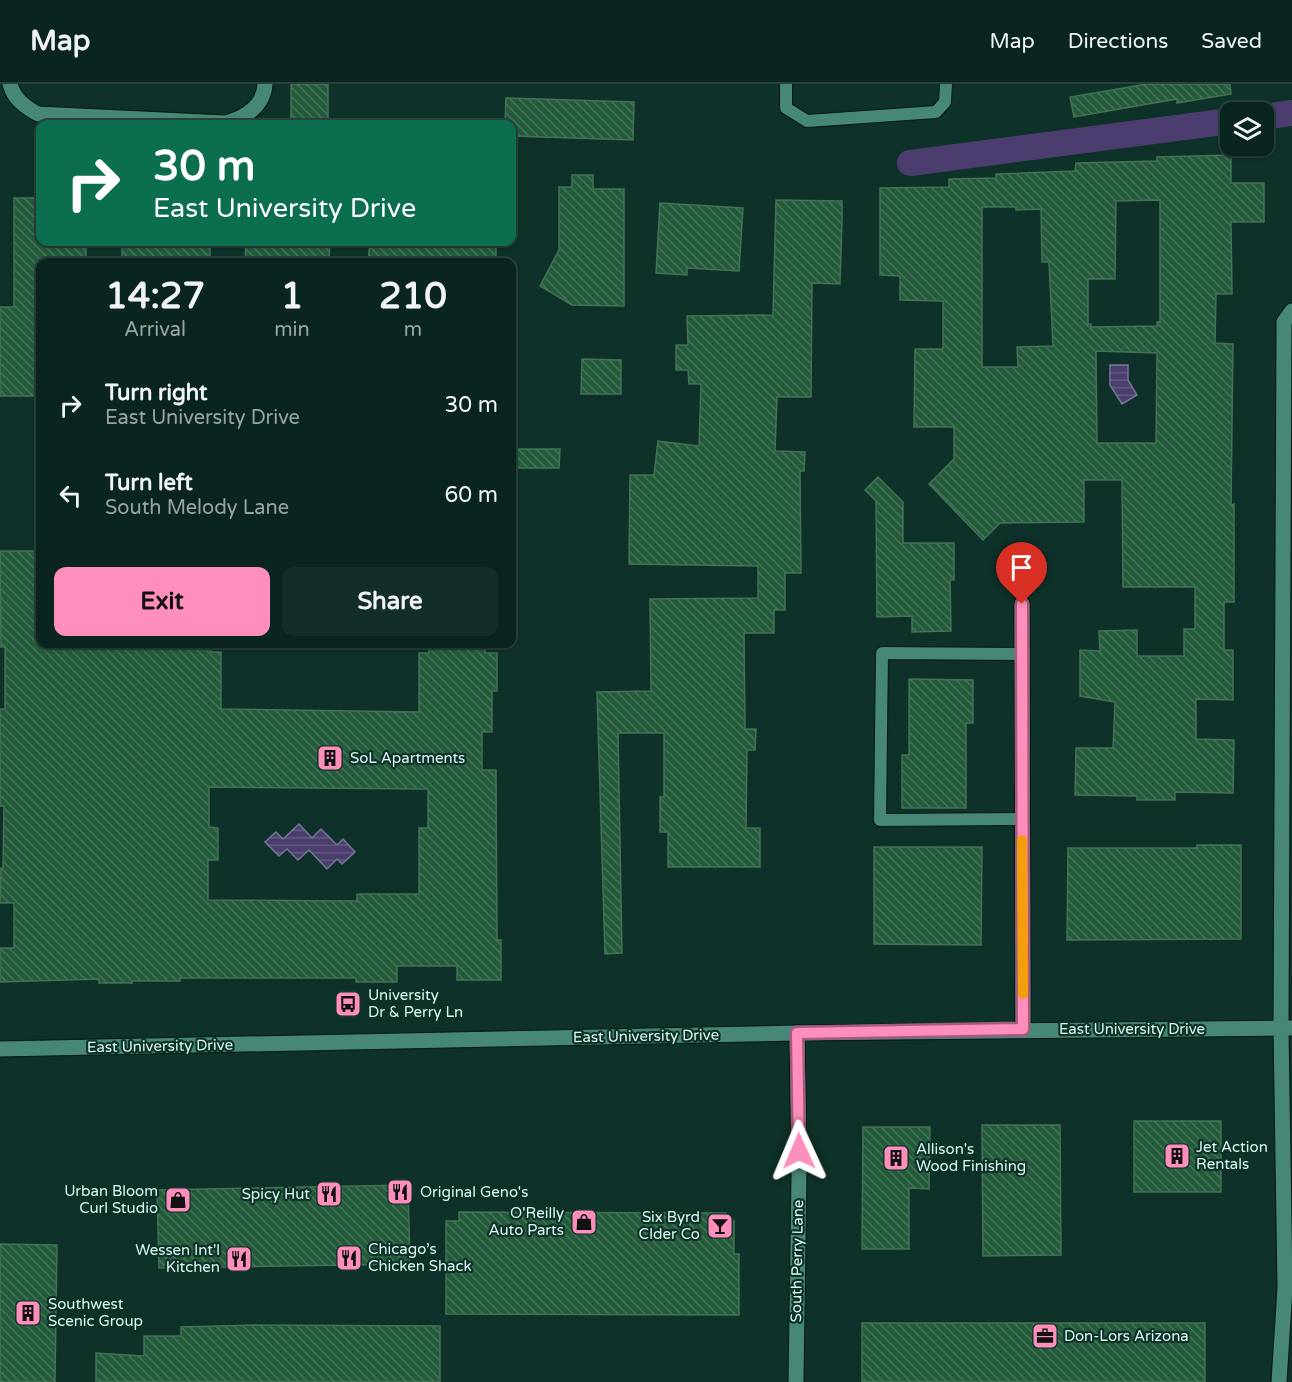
<!DOCTYPE html>
<meta charset="utf-8">
<style>
body{margin:0;font-family:"Varela Round",sans-serif;background:#132d28;color:#f1f3f6;height:100vh;display:flex;flex-direction:column;font-size:22px;white-space:nowrap}
*{box-sizing:border-box;margin:0}
p{font-size:20px;color:#99a5a4}
.icon{flex:none;width:33px;height:33px;fill:none;stroke:currentColor;stroke-width:2;stroke-linecap:round;stroke-linejoin:round}
.map{position:relative;flex:1;overflow:hidden}
.details{position:absolute;left:36px;top:174px;width:480px;height:390px;display:flex;flex-direction:column;background:#0a251f;border-radius:12px;box-shadow:0 2px 4px #0004,0 0 0 2px #2a423d}
.details>*{flex:none}
.banner{position:absolute;left:36px;top:36px;width:480px;height:126px;border-radius:12px;box-shadow:0 2px 4px #0004,0 0 0 2px #2a423d;background:#0b6e4f;color:#fff;overflow:hidden}
.controls{position:absolute;left:1220px;top:18px;display:grid;gap:12px}
.controls a{display:grid;place-items:center;width:54px;height:54px;border-radius:12px;background:#0a251f;box-shadow:0 2px 4px #0004,0 0 0 2px #2a423d;font-size:30px}
.pin{position:absolute;display:grid;place-items:center;width:51px;height:51px;color:#fff;margin:-62px -26px;border-radius:50% 50% 50% 0;rotate:-45deg;box-shadow:0 0 6px #0007}
.pin .icon{rotate:45deg}
.me{position:absolute;width:66px;margin:-33px;rotate:359deg;stroke-linejoin:round;filter:drop-shadow(0 0 4px #0008)}
.turn{display:flex;align-items:center;gap:21px;height:126px;padding:0 18px;font-size:27px}
.turn .icon{width:78px;height:78px;stroke-width:2.5}
.turn b{display:block;font-size:42px;line-height:51px}
.eta{display:flex;justify-content:space-evenly;align-items:center;height:102px;text-align:center}
.eta b{font-size:36px;font-weight:700;line-height:42px}
.cta{display:flex;gap:12px;margin-top:auto;padding:12px 18px}
.cta a{flex:1;height:69px;border-radius:12px;background:#fe8ebc;color:#111;font-size:24px;font-weight:700;line-height:69px;text-align:center}
.cta a+a{background:#132d28;color:#f1f3f6}
ul{padding:0;list-style:none}
li{display:flex;align-items:center;gap:18px;height:90px;padding:0 18px}
li div{flex:1}
li b{display:block;font-size:22px}
li em{font-style:normal}
header{display:flex;align-items:center;gap:36px;box-sizing:border-box;height:84px;padding:0 30px;background:#0a251f;border-bottom:2px solid #2a423d}
header strong{font-size:28px}
nav{display:flex;gap:33px;margin-inline-start:auto;font-size:21px}
.map>svg:first-child{display:block}
</style>
<header>
<strong>Map</strong>
<nav><a>Map</a><a>Directions</a><a>Saved</a></nav>
</header>
<div class="map">
<svg width="1292" height="1298" viewBox="0 0 1292 1298">
<defs>
<pattern id="water-rules" width="6" height="5" patternUnits="userSpaceOnUse" patternTransform="scale(1.5)"><rect width="6" height="5" fill="#4b3e6e"/><path d="M0 2.5h6" fill="none" stroke="#645b83"/></pattern>
<pattern id="building-back-hatch" width="6" height="6" patternUnits="userSpaceOnUse" patternTransform="scale(1.5)"><rect width="6" height="6" fill="#245c3b"/><path d="M-1 5l2 2M0 0l6 6M5-1l2 2" fill="none" stroke="#437458"/></pattern>
</defs>
<rect width="100%" height="100%" fill="#0e3129"/>
<path fill="url(#water-rules)" stroke="#767695" stroke-width="1.5" d="M 1110,281 L 1128,281 L 1128,296 L 1137,311 L 1122,320 L 1110,301 Z
M 299,740 L 312,754 L 321,745 L 337,761 L 343,755 L 355,768 L 342,780 L 337,775 L 327,785 L 309,766 L 298,776 L 287,765 L 279,772 L 265,758 L 276,748 L 283,755 Z"/>
<g fill="none" stroke-linecap="round" stroke-linejoin="round">
<path stroke="#4b3e6e" stroke-width="26" d="M 1263,33 L 1292,29
M 910,79 L 1230,37"/>
</g>
<path fill="url(#building-back-hatch)" stroke="#437355" stroke-width="1.5" fill-rule="evenodd" d="M 291,0 L 328,0 L 328,35 L 291,35 Z
M 1147,0 L 1230,0 L 1231,10 L 1177,19 L 1177,15 L 1074,33 L 1070,13 Z
M 506,14 L 634,18 L 633,56 L 512,52 L 512,40 L 505,40 Z
M 1231,71 L 1231,99 L 1264,99 L 1264,138 L 1231,138 L 1232,210 L 1216,210 L 1215,259 L 1233,260 L 1231,421 L 1234,420 L 1234,518 L 1224,518 L 1224,566 L 1233,566 L 1233,616 L 1196,615 L 1196,655 L 1234,656 L 1233,709 L 1175,708 L 1175,716 L 1137,716 L 1137,712 L 1075,711 L 1076,664 L 1113,664 L 1115,618 L 1080,612 L 1080,566 L 1100,567 L 1099,547 L 1137,546 L 1137,572 L 1184,572 L 1184,545 L 1195,545 L 1195,503 L 1123,503 L 1122,396 L 1084,396 L 1084,438 L 1000,439 L 983,456 L 929,400 L 954,375 L 954,343 L 914,343 L 915,265 L 943,265 L 943,217 L 900,216 L 900,192 L 880,191 L 880,104 L 949,103 L 949,95 L 996,94 L 996,90 L 1075,87 L 1076,79 L 1157,77 L 1157,73 ZM 1160,116 L 1160,238 L 1157,238 L 1157,242 L 1091,243 L 1091,240 L 1088,240 L 1088,195 L 1115,195 L 1116,117 ZM 982,123 L 1016,123 L 1016,126 L 1041,125 L 1042,178 L 1049,178 L 1053,262 L 1017,263 L 1018,283 L 982,283 ZM 1096,267 L 1157,269 L 1156,359 L 1097,359 Z
M 572,91 L 593,91 L 593,105 L 624,105 L 624,222 L 572,221 L 540,202 L 559,166 L 559,103 L 572,103 Z
M 14,114 L 40,114 L 40,158 L 86,158 L 86,178 L 40,178 L 40,312 L 0,312 L 0,223 L 14,223 Z
M 776,116 L 842,117 L 842,136 L 840,200 L 812,199 L 811,313 L 777,313 L 775,367 L 805,368 L 804,387 L 800,387 L 801,489 L 785,489 L 785,526 L 774,526 L 774,549 L 744,549 L 745,645 L 756,645 L 755,666 L 747,666 L 746,744 L 760,744 L 760,783 L 668,783 L 668,748 L 660,748 L 660,713 L 664,713 L 664,649 L 618,649 L 622,869 L 605,870 L 597,608 L 651,607 L 650,515 L 758,514 L 758,482 L 629,480 L 630,391 L 654,391 L 658,357 L 699,362 L 701,300 L 689,300 L 688,286 L 676,286 L 676,261 L 688,261 L 687,232 L 773,231 Z
M 660,119 L 743,124 L 739,187 L 687,184 L 687,191 L 656,189 Z
M 122,158 L 210,158 L 210,178 L 122,178 Z
M 246,158 L 330,158 L 329,178 L 245,178 Z
M 370,158 L 496,158 L 496,178 L 368,178 Z
M 582,275 L 621,276 L 621,310 L 581,310 Z
M 512,365 L 560,365 L 559,384 L 512,384 Z
M 878,393 L 903,418 L 903,459 L 954,459 L 954,496 L 950,496 L 951,547 L 912,548 L 912,532 L 877,533 L 876,417 L 865,406 Z
M 0,467 L 40,467 L 40,560 L 211,560 L 211,568 L 221,568 L 221,625 L 419,628 L 419,569 L 429,569 L 429,560 L 485,560 L 485,569 L 497,569 L 497,607 L 492,607 L 492,648 L 482,648 L 482,686 L 496,686 L 497,856 L 501,856 L 501,896 L 457,896 L 457,882 L 397,882 L 397,898 L 356,898 L 356,894 L 180,894 L 180,897 L 132,897 L 132,899 L 99,899 L 99,895 L 0,898 L 0,864 L 14,864 L 14,819 L 0,819 L 1,784 L 3,784 L 4,722 L 0,722 L 0,625 L 5,625 L 5,563 L 1,563 ZM 209,703 L 428,705 L 428,744 L 419,744 L 419,810 L 357,810 L 357,817 L 208,816 L 208,776 L 218,776 L 218,744 L 209,743 Z
M 909,595 L 973,596 L 973,639 L 966,639 L 966,724 L 902,724 L 902,671 L 909,671 Z
M 1197,761 L 1241,761 L 1241,855 L 1067,856 L 1068,764 L 1197,764 Z
M 874,763 L 982,763 L 981,861 L 874,860 Z
M 1134,1037 L 1221,1037 L 1221,1108 L 1134,1108 Z
M 982,1041 L 1060,1041 L 1061,1171 L 983,1172 Z
M 863,1043 L 930,1043 L 929,1105 L 909,1104 L 909,1165 L 862,1165 Z
M 408,1101 L 410,1180 L 159,1184 L 157,1106 Z
M 459,1128 L 726,1129 L 726,1137 L 734,1137 L 734,1170 L 739,1170 L 739,1231 L 446,1230 L 446,1137 L 459,1137 Z
M 0,1160 L 57,1161 L 55,1298 L 0,1298 Z
M 862,1239 L 1205,1239 L 1205,1298 L 862,1298 Z
M 257,1241 L 440,1242 L 440,1298 L 96,1298 L 96,1269 L 144,1272 L 144,1252 L 181,1252 L 181,1243 Z"/>
<g fill="none" stroke-linecap="round" stroke-linejoin="round">
<g stroke="#041712" stroke-width="14">
<path id="service" d="M 786,0 L 786,24 L 807,37 L 936,28 L 945,18 L 946,0
M 1022,570 L 882,569 L 880,736 L 1022,735"/>
</g>
<g stroke="#041712" stroke-width="17">
<path id="minor" d="M 10,0 C 14,15 25,23 38,30 L 225,39 C 245,34 264,22 265,0
M 1022,520 L 1023,945
M 796,1298 L 799,1088 L 797,949
M 1279,1298 L 1285,1204 L 1281,944 L 1284,238 L 1292,227"/>
</g>
<g stroke="#041712" stroke-width="17">
<path id="secondary" d="M 0,965 L 797,949 L 1292,944"/>
</g>
<use href="#service" stroke="#478777" stroke-width="12"/>
<use href="#minor" stroke="#478777" stroke-width="15"/>
<use href="#secondary" stroke="#478777" stroke-width="15"/>
</g>
<g fill="none" stroke-linecap="round" stroke-linejoin="round">
<g stroke="#a55c7a" stroke-width="15">
<path id="route" d="M 799,1067 L 797,949 L 1023,945 L 1022,520"/>
</g>
<use href="#route" stroke="#fe8ebc" stroke-width="10"/>
<path stroke="#f59e0b" stroke-width="10" d="M 1022,756 L 1023,910"/>
</g>
<defs>
<g id="building-square" transform="scale(1.35)"><rect x="-9" y="-9" width="18" height="18" rx="4" fill="#fe8ebc" stroke="#0e3129"/><path d="M-4-6H4V6H1V3H-1V6H-4ZM-2.5-4.3h1.7v1.8h-1.7ZM.8-4.3h1.7v1.8H.8ZM-2.5-1h1.7V.8h-1.7ZM.8-1h1.7V.8H.8Z" fill="#111"/></g>
<g id="bus-square" transform="scale(1.35)"><rect x="-9" y="-9" width="18" height="18" rx="4" fill="#fe8ebc" stroke="#0e3129"/><path d="M-5-6H5V4H4V6H2V4H-2V6H-4V4H-5ZM-3.5-4V0h7V-4ZM-3.5 1.2v1.5H-2V1.2ZM2 1.2v1.5H3.5V1.2Z" fill="#111"/></g>
<g id="restaurant-square" transform="scale(1.35)"><rect x="-9" y="-9" width="18" height="18" rx="4" fill="#fe8ebc" stroke="#0e3129"/><path d="M-5-6h1v4h1v-4h1v4h1v-4h1v5L-1.5 .5V6h-2V.5L-5-1ZM5-6V6H3V1.5H1.5Q1.5-4 5-6Z" fill="#111"/></g>
<g id="shop-square" transform="scale(1.35)"><rect x="-9" y="-9" width="18" height="18" rx="4" fill="#fe8ebc" stroke="#0e3129"/><path d="M-5-2.5h2.3a2.7 3.5 0 0 1 5.4 0H5L5.5 6h-11ZM-1.5-2.5h3a1.5 2.3 0 0 0-3 0Z" fill="#111"/></g>
<g id="bar-square" transform="scale(1.35)"><rect x="-9" y="-9" width="18" height="18" rx="4" fill="#fe8ebc" stroke="#0e3129"/><path d="M-6-5H6L.8 .8V4.5H3.5V6h-7V4.5H-.8V.8Z" fill="#111"/></g>
<g id="office-square" transform="scale(1.35)"><rect x="-9" y="-9" width="18" height="18" rx="4" fill="#fe8ebc" stroke="#0e3129"/><path d="M-6-3h4V-5.5h4V-3h4V5H-6ZM-1-4.5V-3h2v-1.5ZM-6 0V1H6V0Z" fill="#111"/></g>
</defs>
<g fill-rule="evenodd">
<use href="#building-square" x="330" y="674"/>
<use href="#bus-square" x="348" y="920"/>
<use href="#building-square" x="1177" y="1072"/>
<use href="#building-square" x="896" y="1074"/>
<use href="#restaurant-square" x="400" y="1108"/>
<use href="#restaurant-square" x="329" y="1110"/>
<use href="#shop-square" x="178" y="1116"/>
<use href="#shop-square" x="584" y="1138"/>
<use href="#bar-square" x="720" y="1142"/>
<use href="#restaurant-square" x="349" y="1174"/>
<use href="#restaurant-square" x="239" y="1175"/>
<use href="#building-square" x="28" y="1229"/>
<use href="#office-square" x="1045" y="1252"/>
</g>
<g text-anchor="middle" stroke-width="4.5" stroke-linejoin="round" paint-order="stroke">
<g font-size="15" fill="#dafaf0" stroke="#0e3129" text-anchor="start">
<text x="350" y="679">SoL Apartments</text>
<text x="368" y="916">University<tspan x="368" dy="17">Dr &amp; Perry Ln</tspan></text>
<text x="1196" y="1068">Jet Action<tspan x="1196" dy="17">Rentals</tspan></text>
<text x="916" y="1070">Allison's<tspan x="916" dy="17">Wood Finishing</tspan></text>
<text x="158" y="1112" text-anchor="end">Urban Bloom<tspan x="158" dy="17">Curl Studio</tspan></text>
<text x="420" y="1113">Original Geno's</text>
<text x="310" y="1115" text-anchor="end">Spicy Hut</text>
<text x="564" y="1134" text-anchor="end">O'Reilly<tspan x="564" dy="17">Auto Parts</tspan></text>
<text x="700" y="1138" text-anchor="end">Six Byrd<tspan x="700" dy="17">CIder Co</tspan></text>
<text x="368" y="1170">Chicago’s<tspan x="368" dy="17">Chicken Shack</tspan></text>
<text x="220" y="1171" text-anchor="end">Wessen Int'l<tspan x="220" dy="17">Kitchen</tspan></text>
<text x="48" y="1225">Southwest<tspan x="48" dy="17">Scenic Group</tspan></text>
<text x="1064" y="1257">Don-Lors Arizona</text>
</g>
<g font-size="15" fill="#dafaf0" stroke="#0e3129">
<text x="1132" y="950">East University Drive</text>
<text transform="translate(646 952) rotate(-1)" y="5">East University Drive</text>
<text transform="translate(160 962) rotate(-1)" y="5">East University Drive</text>
<text transform="translate(797 1177) rotate(-89)" y="5">South Perry Lane</text>
</g>
</g>
</svg>
<div class="controls">
<a><svg class="icon" aria-label="layers" viewBox="0 0 24 24"><path d="M12 4l9 5-9 5-9-5zM3 14l9 5 9-5"/></svg></a>
</div>
<div class="pin" style="left:1022px;top:520px;background:#d93025"><svg class="icon" aria-label="arrive" viewBox="0 0 24 24"><path d="M6 21V4h12l-3 4 3 4H6"/></svg></div>
<svg class="me" style="left:799px;top:1067px" viewBox="-20 -20 40 40"><path d="M0-17L14 15 0 8-14 15z" fill="#fe8ebc" stroke="#fff" stroke-width="4"/></svg>
<div class="banner">
<div class="turn"><svg class="icon" aria-label="right" viewBox="0 0 24 24"><path d="M7 20v-9h11M14 6l5 5-5 5"/></svg><div><b>30 m</b>East University Drive</div></div>
</div>
<section class="details">
<div class="eta">
<div><b>14:27</b><p>Arrival</p></div>
<div><b>1</b><p>min</p></div>
<div><b>210</b><p>m</p></div>
</div>
<ul>
<li><svg class="icon" aria-label="right" viewBox="0 0 24 24"><path d="M7 20v-9h11M14 6l5 5-5 5"/></svg><div><b>Turn right</b><p>East University Drive</p></div><em>30 m</em></li>
<li><svg class="icon" aria-label="left" viewBox="0 0 24 24"><path d="M17 20v-9H6M10 6l-5 5 5 5"/></svg><div><b>Turn left</b><p>South Melody Lane</p></div><em>60 m</em></li>
</ul>
<div class="cta"><a>Exit</a><a>Share</a></div>
</section>
</div>
